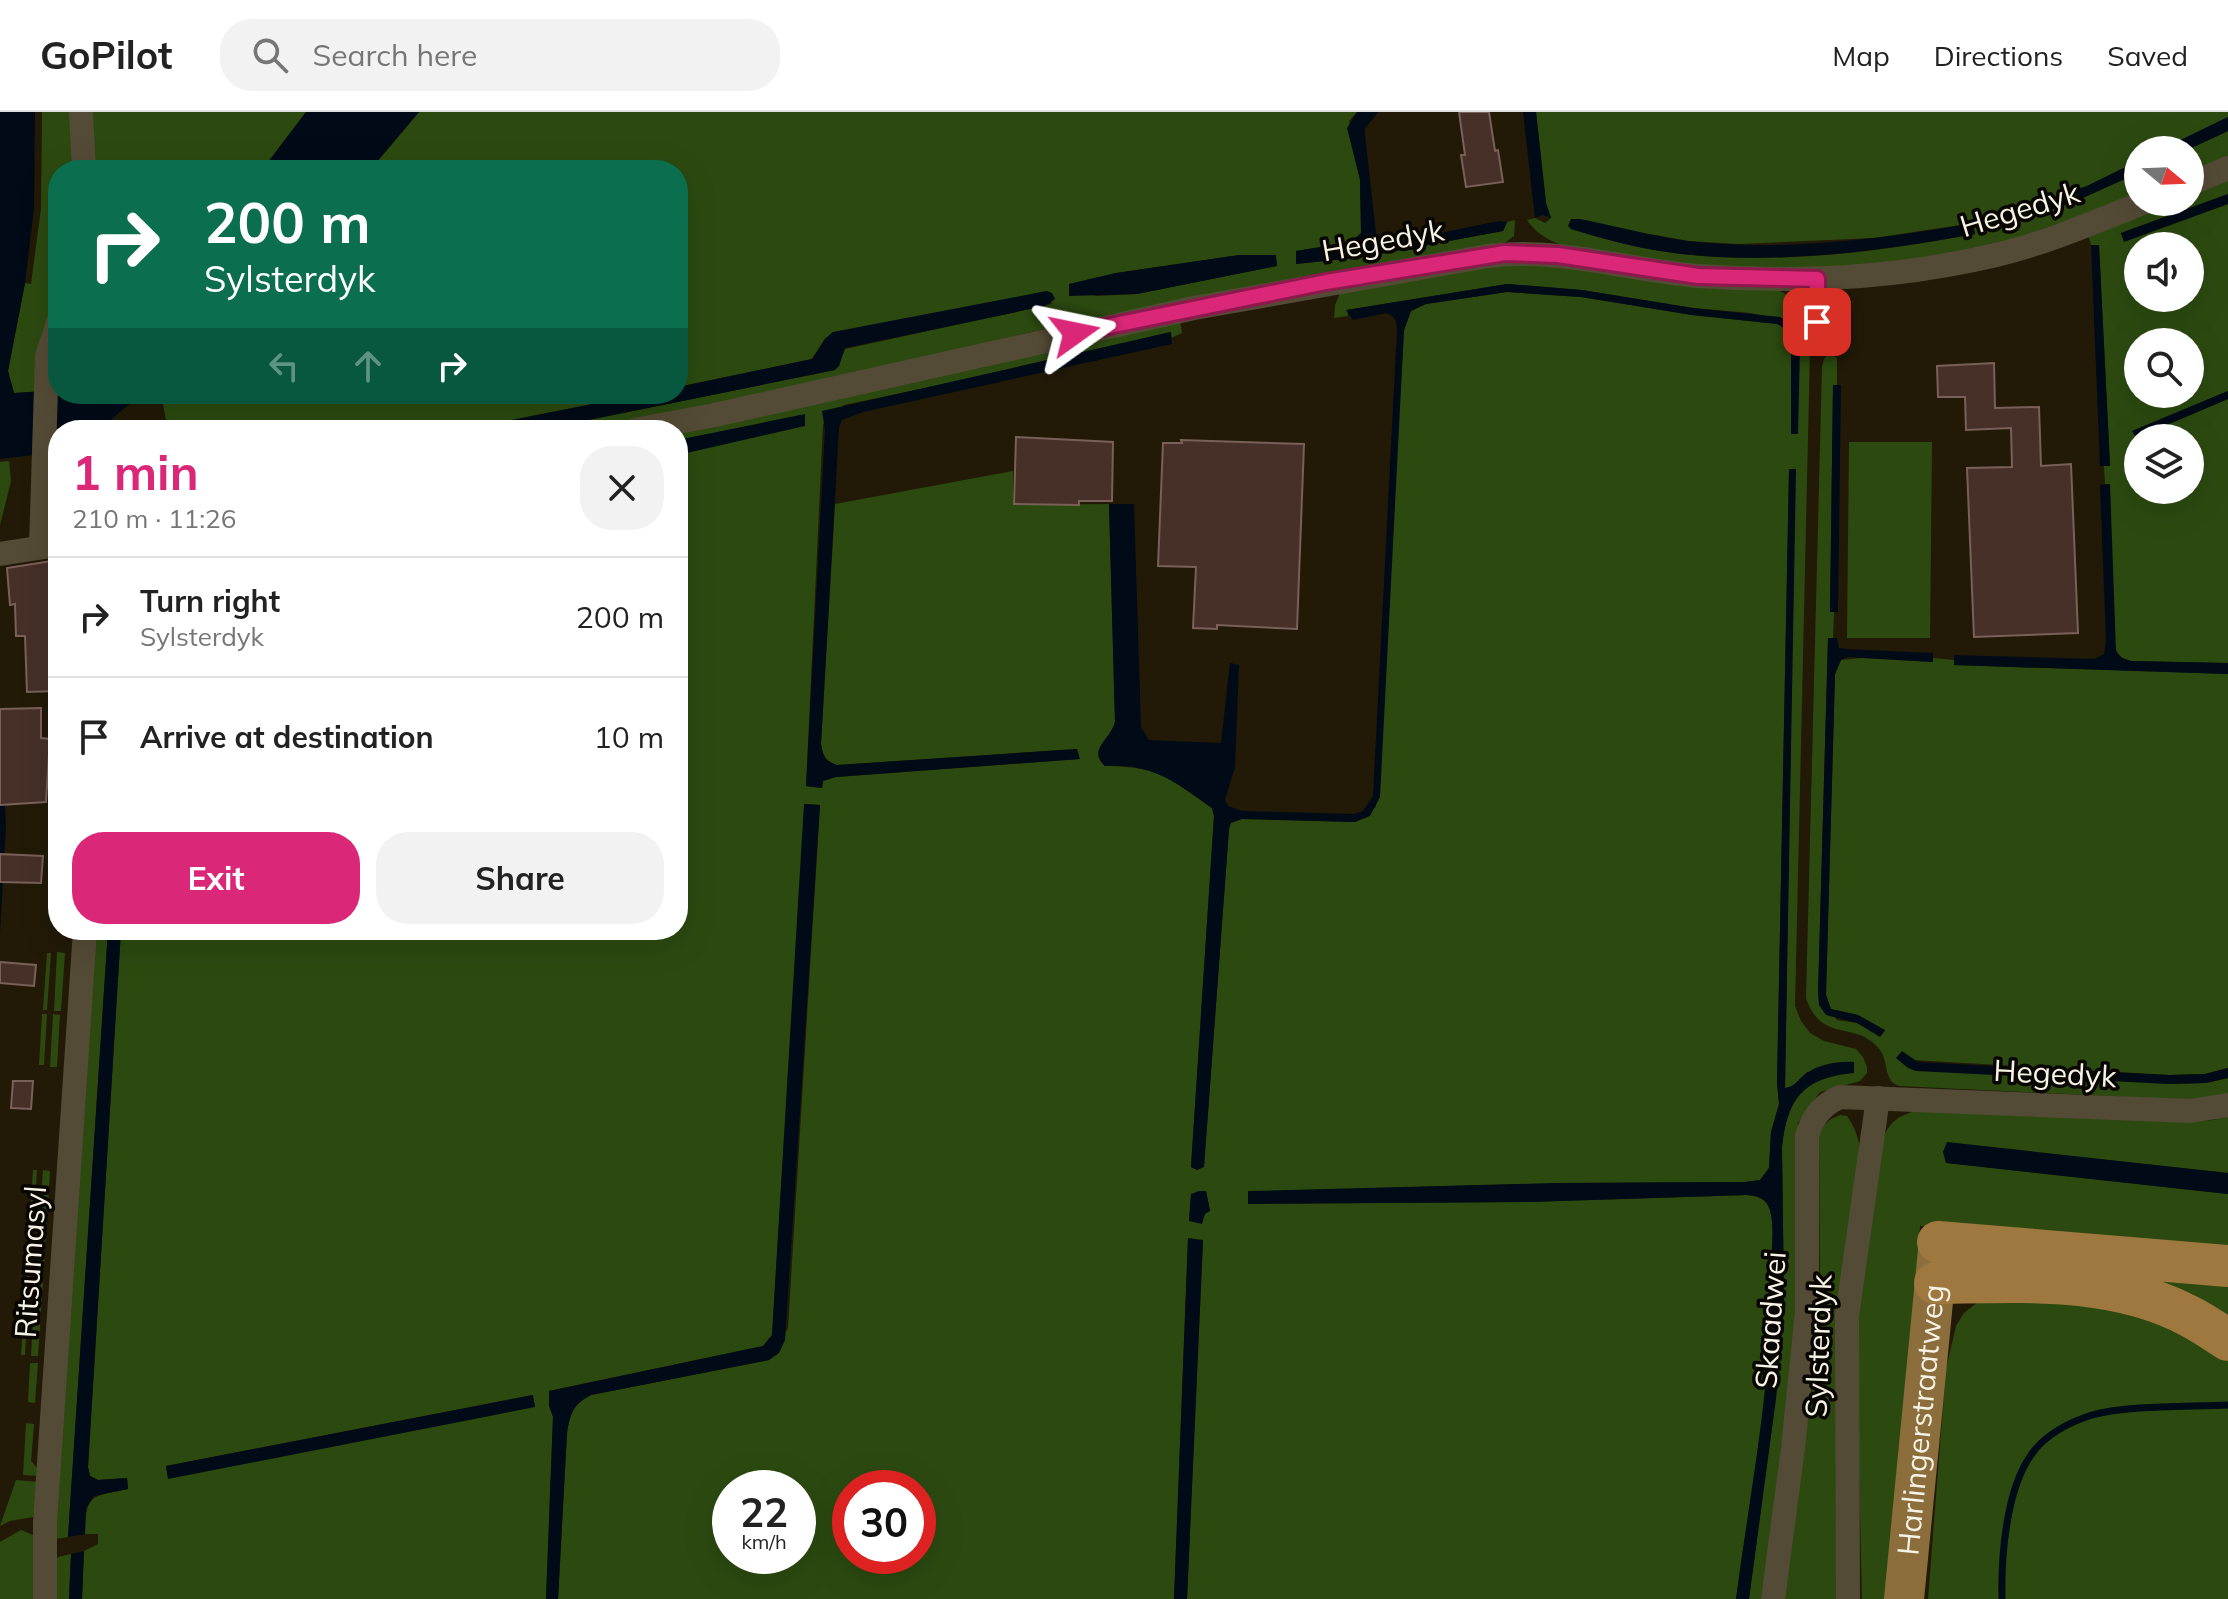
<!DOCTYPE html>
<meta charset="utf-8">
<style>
body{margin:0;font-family:Mulish,sans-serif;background:#f2f2f2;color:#222;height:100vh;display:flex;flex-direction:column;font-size:30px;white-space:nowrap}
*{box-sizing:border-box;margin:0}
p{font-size:26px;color:#767676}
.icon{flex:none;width:44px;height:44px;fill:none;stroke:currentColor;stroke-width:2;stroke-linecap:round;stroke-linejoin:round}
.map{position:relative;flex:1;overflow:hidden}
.panel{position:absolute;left:48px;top:308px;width:640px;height:520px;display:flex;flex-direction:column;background:#fff;border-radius:32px;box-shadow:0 8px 32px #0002}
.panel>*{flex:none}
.guide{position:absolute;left:48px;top:48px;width:640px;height:244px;border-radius:32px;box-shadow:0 8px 32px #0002;background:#0b6e4f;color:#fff;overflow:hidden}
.needle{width:52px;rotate:109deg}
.controls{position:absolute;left:2124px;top:24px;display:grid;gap:16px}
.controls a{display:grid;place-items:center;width:80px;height:80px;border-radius:50%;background:#fff;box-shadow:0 8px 32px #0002;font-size:40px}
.speed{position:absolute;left:712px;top:1358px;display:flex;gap:16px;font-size:40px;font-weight:700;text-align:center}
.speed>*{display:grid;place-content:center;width:104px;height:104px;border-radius:50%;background:#fff;box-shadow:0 8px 32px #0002;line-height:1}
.speed small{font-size:20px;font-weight:400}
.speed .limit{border:12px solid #d22;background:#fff;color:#111}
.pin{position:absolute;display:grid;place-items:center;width:68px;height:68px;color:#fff;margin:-34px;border-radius:16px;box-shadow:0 4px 12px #0006}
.me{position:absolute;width:88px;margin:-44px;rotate:78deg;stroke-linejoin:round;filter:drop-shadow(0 0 6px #0008)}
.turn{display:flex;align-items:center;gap:28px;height:168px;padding:0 24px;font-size:36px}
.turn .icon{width:104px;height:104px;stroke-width:2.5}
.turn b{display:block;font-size:56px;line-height:68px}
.lanes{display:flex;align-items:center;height:76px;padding:0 24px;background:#0003;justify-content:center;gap:40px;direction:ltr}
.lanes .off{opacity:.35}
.round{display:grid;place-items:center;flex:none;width:84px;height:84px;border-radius:32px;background:#f2f2f2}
.head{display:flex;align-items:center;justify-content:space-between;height:136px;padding:0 24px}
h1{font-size:48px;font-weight:700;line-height:60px;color:#db2777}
.cta{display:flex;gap:16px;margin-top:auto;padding:16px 24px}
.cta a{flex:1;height:92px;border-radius:32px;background:#db2777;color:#fff;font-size:32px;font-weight:700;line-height:92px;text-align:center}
.cta a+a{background:#f2f2f2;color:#222}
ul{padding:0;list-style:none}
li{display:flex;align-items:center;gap:24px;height:120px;padding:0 24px;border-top:2px solid #e0e0e0}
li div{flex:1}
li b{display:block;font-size:30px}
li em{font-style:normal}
header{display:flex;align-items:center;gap:48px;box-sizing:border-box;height:112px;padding:0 40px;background:#fff;border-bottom:2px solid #e0e0e0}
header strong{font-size:38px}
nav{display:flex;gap:44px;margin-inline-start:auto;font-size:28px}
.search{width:560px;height:72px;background:#f2f2f2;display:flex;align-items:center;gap:20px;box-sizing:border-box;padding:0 28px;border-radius:32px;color:#767676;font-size:30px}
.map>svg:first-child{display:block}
</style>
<header>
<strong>GoPilot</strong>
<div class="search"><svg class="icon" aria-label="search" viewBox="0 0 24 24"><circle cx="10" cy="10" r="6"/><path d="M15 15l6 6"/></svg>Search here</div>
<nav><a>Map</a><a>Directions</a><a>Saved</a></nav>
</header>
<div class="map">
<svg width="2228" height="1487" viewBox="0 0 2228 1487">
<rect width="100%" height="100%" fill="#221a07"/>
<path fill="#2c4a10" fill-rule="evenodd" d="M 42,0 L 73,0 L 77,58 L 58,58 L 58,194 L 42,230 L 37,280 L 14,281 L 8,259 L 25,171 L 31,172 L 41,96 Z
M 89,0 L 306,0 L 262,58 L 92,58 Z
M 419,0 L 1357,0 L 1349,9 L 1360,68 L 1361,121 L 1352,130 L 1296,139 L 1296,152 L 1363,145 L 1503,119 L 1507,110 L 1515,108 L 1514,124 L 1506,130 L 1075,210 L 715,293 L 582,318 L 539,318 L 835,258 L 845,237 L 1052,192 L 1046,179 L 825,226 L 812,247 L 678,275 L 678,58 L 370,58 ZM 1239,143 L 1276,154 L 1137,182 L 1096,184 L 1069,172 L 1116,161 Z
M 1536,0 L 2228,0 L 2228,5 L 2160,38 L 2138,38 L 2138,49 L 2087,74 L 1990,109 L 1993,118 L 2076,89 L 2138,61 L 2138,82 C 2093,99 2047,117 2000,131 C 1886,165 1749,161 1632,145 C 1597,140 1548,140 1527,108 L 1535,106 L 1545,111 L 1551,106 L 1546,91 ZM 1973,111 L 1975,122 C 1876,141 1760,155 1660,139 C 1629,134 1600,126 1571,117 L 1656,123 L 1688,129 L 1738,132 L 1874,126 Z
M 2228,19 L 2228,45 L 2190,61 L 2190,38 L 2187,38 Z
M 2228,66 L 2228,82 L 2121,121 L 2124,129 L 2228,92 L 2228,279 L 2133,319 L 2136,326 L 2228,287 L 2228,551 L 2131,549 C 2120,546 2117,542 2114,531 L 2109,372 L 2105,372 L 2104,354 L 2110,353 L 2099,133 L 2091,133 L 2088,123 L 2173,90 L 2190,90 L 2190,83 ZM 2138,134 L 2190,134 L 2190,186 L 2138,186 ZM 2138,230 L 2190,230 L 2190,282 L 2138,282 ZM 2138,326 L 2190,326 L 2190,378 L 2138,378 Z
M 1505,150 L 1777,178 C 1808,190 1807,209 1810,238 L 1795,894 L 1801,909 L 1810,921 L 1824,929 L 1856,937 L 1863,945 L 1867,955 L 1867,961 L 1860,969 L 1820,980 L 1798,1011 L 1798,1204 L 1762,1487 L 1749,1487 L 1776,1286 L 1784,1190 L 1782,1036 C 1784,1009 1793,977 1822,966 C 1832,962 1844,962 1854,960 L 1807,960 L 1792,975 L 1785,976 L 1795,357 L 1789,358 L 1777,971 L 1779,992 L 1771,1020 L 1769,1056 L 1760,1068 L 1745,1070 L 1559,1071 L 1248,1080 L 1248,1092 L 1529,1090 L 1747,1083 C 1758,1084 1766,1086 1770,1098 C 1775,1117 1771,1140 1771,1159 C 1773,1269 1751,1379 1736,1487 L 1187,1487 L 1203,1129 L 1188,1127 L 1174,1487 L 558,1487 L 567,1321 C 570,1302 573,1292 591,1283 L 769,1248 L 788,1216 L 820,693 L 805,692 L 772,1223 L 763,1234 L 549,1279 L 550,1294 L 553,1305 L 546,1487 L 82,1487 L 84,1439 L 98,1432 L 98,1422 L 85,1422 C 86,1381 91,1385 128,1377 L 127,1366 L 98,1368 L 90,1364 L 88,1355 L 121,818 L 678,818 L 678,343 L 804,303 L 678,328 L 678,319 L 1180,209 L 1182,221 L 1171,226 L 1170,220 L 1035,253 L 844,293 L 823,312 L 806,674 L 822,676 L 823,669 L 836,665 L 1079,647 L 1077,637 L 837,653 C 825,649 823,644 821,632 L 835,392 L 1013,359 L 1013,393 L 1109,392 L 1115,610 C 1111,627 1087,638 1105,654 C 1161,655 1168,665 1212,696 L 1214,704 L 1191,1055 L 1197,1058 L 1204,1054 L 1229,717 L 1231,710 L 1242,707 L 1355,710 L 1376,695 L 1404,218 L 1411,199 L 1426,192 L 1507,180 L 1581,185 L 1692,203 L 1778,212 L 1786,217 L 1791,225 L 1798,322 L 1798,223 L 1792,211 L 1751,201 L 1693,196 L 1582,178 L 1507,172 L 1347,198 L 1348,204 L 1334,206 L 1335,193 L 1341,179 ZM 1206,1079 L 1210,1098 L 1189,1109 L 1191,1082 ZM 532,1283 L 535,1294 L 168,1366 L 166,1354 ZM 730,1376 L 798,1376 L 798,1444 L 730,1444 ZM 850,1376 L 918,1376 L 918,1444 L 850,1444 Z
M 1838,178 L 1838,225 L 1825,213 C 1827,200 1825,185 1838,178 Z
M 1829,241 L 1837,246 L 1837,273 L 1833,274 L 1830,500 L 1834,500 L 1833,526 L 1828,527 L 1818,882 L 1837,908 L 1857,911 L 1880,924 L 1885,919 L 1858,903 L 1831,897 L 1826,883 L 1835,562 L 1841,548 L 1862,546 L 1932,550 L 1933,546 L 1954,548 L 1954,553 L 2228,562 L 2228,956 L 2205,962 L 2169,963 L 1913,948 L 1908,956 L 2169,972 L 2206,971 L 2228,966 L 2228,982 L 2190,988 L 1900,974 C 1883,970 1889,950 1880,938 C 1857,907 1822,933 1806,886 L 1822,255 L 1824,247 Z
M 161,282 L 643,282 L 462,318 L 305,318 C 287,315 262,309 245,317 L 168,318 Z
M 1849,330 L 1932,330 L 1930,526 L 1847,526 Z
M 9,349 L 11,369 L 0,413 L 0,350 Z
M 51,624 L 58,627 L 58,663 L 48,663 Z
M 92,818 L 108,818 L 68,1425 L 55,1427 Z
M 57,840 L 65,841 L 61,899 L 54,899 Z
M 47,841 L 51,841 L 47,898 L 43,898 Z
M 42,902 L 47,902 L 44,953 L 39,953 Z
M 53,902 L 60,903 L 57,955 L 50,955 Z
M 1915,999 L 2189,1010 L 2214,1008 L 2228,1004 L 2228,1061 L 1947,1031 L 1947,1051 L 2228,1082 L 2228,1144 L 1920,1114 L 1890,1487 L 1862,1487 L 1856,1239 L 1858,1186 L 1884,1025 C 1890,1009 1899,1004 1915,999 Z
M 1840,1003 L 1847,1004 C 1857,1018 1860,1031 1861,1048 L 1839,1487 L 1783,1487 L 1815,1255 L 1820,1179 L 1819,1026 C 1821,1014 1829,1007 1840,1003 Z
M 33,1058 L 37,1058 L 32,1135 L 28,1135 Z
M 43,1058 L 50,1059 L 45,1136 L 38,1135 Z
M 28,1140 L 31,1140 L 25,1243 L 21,1243 Z
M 37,1140 L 45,1141 L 38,1244 L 31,1244 Z
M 2047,1145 L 2228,1160 L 2228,1220 Z
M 1983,1186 L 2125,1192 L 2228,1242 L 2228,1487 L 1928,1487 L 1946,1257 L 1956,1214 L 1964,1201 Z
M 30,1251 L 38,1251 L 35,1291 L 28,1290 Z
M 26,1311 L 34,1312 L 31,1349 L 40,1359 L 40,1364 L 23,1363 Z
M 16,1368 L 39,1370 L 33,1405 L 10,1409 L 0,1414 Z
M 21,1418 L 33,1423 L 34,1487 L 0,1487 L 0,1430 Z
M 71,1442 L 69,1487 L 56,1487 L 56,1448 L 58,1445 Z"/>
<path fill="#000b17" d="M 0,0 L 35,0 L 34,96 L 25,171 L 8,259 L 14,281 L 58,278 L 58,282 L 142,282 L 98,318 L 58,318 L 58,340 L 0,347 Z
M 306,0 L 419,0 L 370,58 L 262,58 Z
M 1357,0 L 1378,0 L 1365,17 L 1365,23 L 1376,121 L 1382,129 L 1391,131 L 1499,109 L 1507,110 L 1503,119 L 1363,145 L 1296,152 L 1296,139 L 1351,130 L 1361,121 L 1360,68 L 1347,16 Z
M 1523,0 L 1536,0 L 1546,91 L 1551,106 L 1543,103 L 1535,106 Z
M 2228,5 L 2228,19 L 2187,38 L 2160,38 Z
M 2138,49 L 2138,61 L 2076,89 L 1992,118 L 1990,108 L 2087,74 Z
M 2228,82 L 2228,92 L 2124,130 L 2121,121 Z
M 1571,107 L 1580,107 C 1616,114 1652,124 1688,129 C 1776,140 1886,127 1973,111 L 1975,122 C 1874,140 1762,155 1660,139 C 1630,134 1600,126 1571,117 L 1568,114 Z
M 2091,133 L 2099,133 L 2110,354 L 2100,354 Z
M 1239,143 L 1276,143 L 1277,154 L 1137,182 L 1069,184 L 1069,172 L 1116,161 Z
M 1507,172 L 1582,178 L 1693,196 L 1780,205 L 1792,211 L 1798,223 L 1800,235 L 1798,322 L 1791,322 L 1791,225 L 1786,217 L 1777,212 L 1692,203 L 1581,185 L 1507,180 L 1426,192 L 1411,199 L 1404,218 L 1380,685 L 1370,704 L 1355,710 L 1242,707 L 1231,711 L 1229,717 L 1204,1055 L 1197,1058 L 1191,1055 L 1214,704 L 1212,696 C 1175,670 1153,651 1105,654 C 1087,638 1111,627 1115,610 L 1109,392 L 1134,392 L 1141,615 L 1149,628 L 1221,631 L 1230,551 L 1239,553 L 1235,655 L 1225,688 L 1228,694 L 1242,699 L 1354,702 L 1363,699 L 1373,684 L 1397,217 C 1396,208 1395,204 1386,201 L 1353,208 L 1346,198 Z
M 1047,179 L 1052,181 L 1055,187 L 1045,194 L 845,236 L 839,254 L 835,258 L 539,318 L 462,318 L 643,282 L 678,282 L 678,275 L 812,247 L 826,226 L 833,220 Z
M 1171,220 L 1172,232 L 863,300 L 842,308 L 839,316 L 821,632 C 823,644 825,649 837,653 L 1077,637 L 1080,647 L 836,665 L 823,669 L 822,676 L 806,674 L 825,318 L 822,299 Z
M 1833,273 L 1841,273 L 1838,500 L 1830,500 Z
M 2228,279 L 2228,287 L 2136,326 L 2132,319 Z
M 805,302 L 805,314 L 678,343 L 678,328 Z
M 1789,357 L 1796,357 L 1785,976 C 1795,975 1798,967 1807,961 C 1820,952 1838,949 1854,950 L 1854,961 C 1803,966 1787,986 1782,1036 L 1784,1190 L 1776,1286 L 1749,1487 L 1736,1487 C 1750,1378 1773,1269 1771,1159 C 1771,1140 1775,1117 1770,1098 C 1766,1086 1758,1084 1747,1083 L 1529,1090 L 1248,1092 L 1248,1079 L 1559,1071 L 1745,1070 L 1760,1068 L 1769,1056 L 1771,1020 L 1779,992 L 1777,971 Z
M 2110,372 L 2116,540 L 2122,546 L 2131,549 L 2228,551 L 2228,562 L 1954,553 L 1954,543 L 2094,547 L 2104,542 L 2106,529 L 2100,373 Z
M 1828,526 L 1837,526 L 1839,536 L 1845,537 L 1933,541 L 1933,550 L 1848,545 L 1841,548 L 1835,562 L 1826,883 L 1831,897 L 1858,903 L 1885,918 L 1880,925 L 1857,911 L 1826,903 L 1819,893 L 1818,882 Z
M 0,608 L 6,714 L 0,821 Z
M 804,692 L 820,693 L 785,1228 L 779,1241 L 769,1248 L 591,1283 C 573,1292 570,1302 567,1321 L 558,1487 L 546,1487 L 553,1305 L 549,1294 L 549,1279 L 763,1234 L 772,1223 Z
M 108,818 L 121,818 L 88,1355 L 90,1364 L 98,1368 L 127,1366 L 128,1377 L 94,1384 L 86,1396 L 85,1422 L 68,1425 Z
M 1902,939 L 1918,950 L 2169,963 L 2205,962 L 2228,956 L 2228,966 L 2206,971 L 2169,972 L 1916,959 L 1908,956 L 1896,946 Z
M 1947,1030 L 2228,1061 L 2228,1082 L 1946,1051 L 1943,1040 Z
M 1199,1079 L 1206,1079 L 1210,1099 L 1205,1102 L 1202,1112 L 1189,1109 L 1191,1082 Z
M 1188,1126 L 1203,1128 L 1187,1487 L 1174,1487 Z
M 533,1283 L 535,1295 L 168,1367 L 166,1354 Z
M 84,1439 L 82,1487 L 69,1487 L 71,1442 Z"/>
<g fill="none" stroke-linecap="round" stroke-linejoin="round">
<path stroke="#000b17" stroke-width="7" d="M 2002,1487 C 2001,1445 2006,1378 2031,1343 C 2044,1323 2070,1310 2092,1303 C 2128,1293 2189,1295 2228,1293"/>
</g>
<path fill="#463028" stroke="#796058" stroke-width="2" d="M 1459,0 L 1489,0 L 1495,39 L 1498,38 L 1503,70 L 1466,75 L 1461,43 L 1465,43 Z
M 1994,251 L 1995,296 L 2039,295 L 2041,354 L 2071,352 L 2078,521 L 1974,525 L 1967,356 L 2012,355 L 2011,316 L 1966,318 L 1965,285 L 1938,285 L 1937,254 Z
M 1016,325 L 1113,330 L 1112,389 L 1079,389 L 1079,393 L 1014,392 Z
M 1181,328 L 1304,332 L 1297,517 L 1217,513 L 1217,517 L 1193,516 L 1196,455 L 1158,454 L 1163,331 L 1182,331 Z
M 58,448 L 58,470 L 49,471 L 50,523 L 55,523 L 58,579 L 27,580 L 25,524 L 16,524 L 15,492 L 10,493 L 7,456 Z
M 41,596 L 41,626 L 50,627 L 46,690 L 0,693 L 0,597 Z
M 0,742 L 43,744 L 41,771 L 0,770 Z
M 0,850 L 36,853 L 34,874 L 0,871 Z
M 13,969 L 33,969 L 31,997 L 11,996 Z"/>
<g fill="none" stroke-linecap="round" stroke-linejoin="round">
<path stroke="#544b36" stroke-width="24" d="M 81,0 L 84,58
M 2190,72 L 2228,56
M 1816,216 L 1817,167
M 635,318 L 715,303 L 1194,196 L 1488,144 C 1559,135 1628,158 1699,164 C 1798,171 1899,166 1996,143 C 2047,131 2097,109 2145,90
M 41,435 L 47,244 L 58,211
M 0,442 L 57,433
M 45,1487 L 45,1410 L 85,818
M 1773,1487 L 1793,1336 L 1807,1200 L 1807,1024 C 1813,1004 1822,993 1840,985 L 2190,999 L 2228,993
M 1848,1487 L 1847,1204 L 1878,986"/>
<path stroke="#8c6d3c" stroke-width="40" id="s1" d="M 1904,1487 L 1938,1138"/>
<path stroke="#9e783e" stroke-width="42" d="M 1938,1130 L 2228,1154
M 1935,1171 C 2020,1170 2113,1163 2191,1205 C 2204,1212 2216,1220 2228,1228"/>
</g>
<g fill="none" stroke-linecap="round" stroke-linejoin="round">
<g stroke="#8e194d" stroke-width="20">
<path id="route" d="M 1075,221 L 1326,170 L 1505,141 L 1558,143 L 1698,164 L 1817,167 L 1817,210"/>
</g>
<use href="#route" stroke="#db2777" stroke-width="14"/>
</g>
<g text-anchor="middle" stroke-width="7" stroke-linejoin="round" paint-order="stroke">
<g font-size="30" fill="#f8f3e7" stroke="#090602">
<text transform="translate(2020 98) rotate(-17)" y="10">Hegedyk</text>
<text transform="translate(1383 129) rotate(-10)" y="10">Hegedyk</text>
<text transform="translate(2055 962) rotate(3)" y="10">Hegedyk</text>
<text transform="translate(31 1150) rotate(-86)" y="10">Ritsumasyl</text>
<text transform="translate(1771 1208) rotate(-86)" y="10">Skaadwei</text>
<text transform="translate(1819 1234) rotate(-88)" y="10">Sylsterdyk</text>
<text dy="10" stroke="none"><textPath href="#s1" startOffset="180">Harlingerstraatweg</textPath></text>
</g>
</g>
</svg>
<div class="controls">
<a><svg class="needle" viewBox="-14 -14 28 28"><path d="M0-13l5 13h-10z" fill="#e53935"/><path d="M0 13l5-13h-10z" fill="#767676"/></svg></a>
<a><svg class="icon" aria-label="sound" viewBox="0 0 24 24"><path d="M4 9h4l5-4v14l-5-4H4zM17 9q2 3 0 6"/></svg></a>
<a><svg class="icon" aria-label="search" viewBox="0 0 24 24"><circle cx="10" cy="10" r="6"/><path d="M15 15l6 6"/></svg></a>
<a><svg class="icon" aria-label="layers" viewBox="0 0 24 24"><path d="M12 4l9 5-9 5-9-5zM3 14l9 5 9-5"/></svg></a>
</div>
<div class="speed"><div>22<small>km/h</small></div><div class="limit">30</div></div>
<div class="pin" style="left:1817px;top:210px;background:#d93025"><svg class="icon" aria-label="arrive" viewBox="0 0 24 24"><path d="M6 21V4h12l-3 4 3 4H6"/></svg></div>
<svg class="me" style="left:1075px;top:221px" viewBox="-20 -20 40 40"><path d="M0-17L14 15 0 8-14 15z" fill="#db2777" stroke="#fff" stroke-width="4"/></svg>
<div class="guide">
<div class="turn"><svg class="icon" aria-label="right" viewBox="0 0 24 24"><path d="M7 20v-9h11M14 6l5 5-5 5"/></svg><div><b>200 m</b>Sylsterdyk</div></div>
<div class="lanes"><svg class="icon off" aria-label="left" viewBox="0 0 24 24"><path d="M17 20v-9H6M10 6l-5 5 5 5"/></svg><svg class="icon off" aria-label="ahead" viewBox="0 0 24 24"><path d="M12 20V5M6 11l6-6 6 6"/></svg><svg class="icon" aria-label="right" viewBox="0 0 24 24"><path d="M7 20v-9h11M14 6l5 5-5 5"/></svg></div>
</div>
<section class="panel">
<div class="head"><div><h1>1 min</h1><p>210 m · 11:26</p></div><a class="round"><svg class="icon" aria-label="close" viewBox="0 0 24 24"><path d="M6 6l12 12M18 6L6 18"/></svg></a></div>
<ul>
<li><svg class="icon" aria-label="right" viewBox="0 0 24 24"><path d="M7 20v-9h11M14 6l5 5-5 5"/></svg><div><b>Turn right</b><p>Sylsterdyk</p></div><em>200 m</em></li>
<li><svg class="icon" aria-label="arrive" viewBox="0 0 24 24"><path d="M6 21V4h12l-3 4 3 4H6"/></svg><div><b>Arrive at destination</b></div><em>10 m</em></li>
</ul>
<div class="cta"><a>Exit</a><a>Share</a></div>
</section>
</div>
